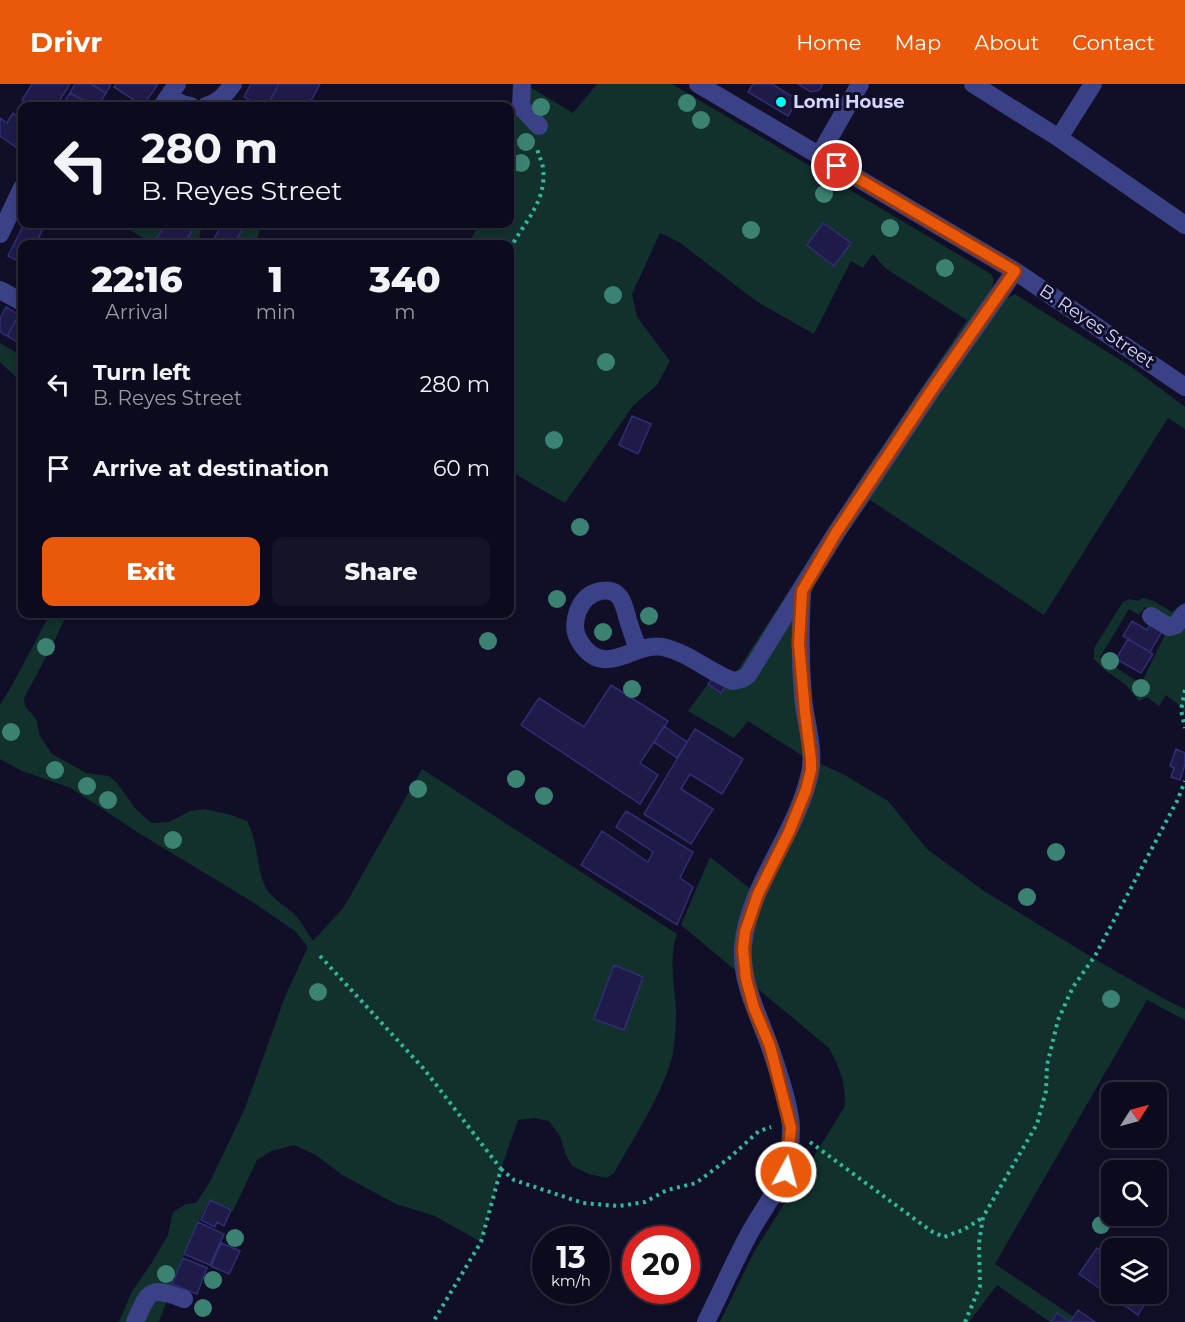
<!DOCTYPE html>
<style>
body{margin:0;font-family:Montserrat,sans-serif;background:#151426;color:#f1f3f6;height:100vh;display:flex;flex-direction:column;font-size:22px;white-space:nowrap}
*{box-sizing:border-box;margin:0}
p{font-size:20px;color:#9a9ba4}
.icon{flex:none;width:33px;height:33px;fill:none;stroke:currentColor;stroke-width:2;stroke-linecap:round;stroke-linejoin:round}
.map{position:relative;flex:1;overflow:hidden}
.details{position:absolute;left:18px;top:156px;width:496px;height:378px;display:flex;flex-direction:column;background:#0c0b1d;border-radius:12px;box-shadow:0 3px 9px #0003,0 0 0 2px #2c2b3b}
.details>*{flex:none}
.hud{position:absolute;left:18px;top:18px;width:496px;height:126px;border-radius:12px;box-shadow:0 3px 9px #0003,0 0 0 2px #2c2b3b;background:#0c0b1d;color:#f1f3f6;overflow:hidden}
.needle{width:39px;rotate:54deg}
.buttons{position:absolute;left:1101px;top:998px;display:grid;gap:12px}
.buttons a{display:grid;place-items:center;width:66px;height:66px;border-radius:12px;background:#0c0b1d;box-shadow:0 3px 9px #0003,0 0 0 2px #2c2b3b;font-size:30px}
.speed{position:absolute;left:532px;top:1142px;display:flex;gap:12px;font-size:30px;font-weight:700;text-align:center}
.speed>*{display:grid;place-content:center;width:78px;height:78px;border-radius:50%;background:#0c0b1d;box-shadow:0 3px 9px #0003,0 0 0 2px #2c2b3b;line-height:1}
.speed small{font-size:15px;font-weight:400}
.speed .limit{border:9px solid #d22;background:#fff;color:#111}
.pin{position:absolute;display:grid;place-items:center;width:51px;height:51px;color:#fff;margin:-26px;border:3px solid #fff;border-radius:50%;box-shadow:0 2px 6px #0007}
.me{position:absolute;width:66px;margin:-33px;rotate:7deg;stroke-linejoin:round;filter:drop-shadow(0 0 4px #0008)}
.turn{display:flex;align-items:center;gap:21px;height:126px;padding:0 24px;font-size:27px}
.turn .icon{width:78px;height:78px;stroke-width:2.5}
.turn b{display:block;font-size:42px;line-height:51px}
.eta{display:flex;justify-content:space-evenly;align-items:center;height:102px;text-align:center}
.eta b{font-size:36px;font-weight:800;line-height:42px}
.cta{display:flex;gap:12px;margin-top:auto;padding:12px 24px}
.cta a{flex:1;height:69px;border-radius:12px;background:#ea580c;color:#fff;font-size:24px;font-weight:800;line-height:69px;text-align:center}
.cta a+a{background:#151426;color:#f1f3f6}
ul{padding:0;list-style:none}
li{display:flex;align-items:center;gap:18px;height:84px;padding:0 24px}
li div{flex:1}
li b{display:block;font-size:22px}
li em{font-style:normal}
header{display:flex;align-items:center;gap:36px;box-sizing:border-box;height:84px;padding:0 30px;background:#ea580c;color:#fff}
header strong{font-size:28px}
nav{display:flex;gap:33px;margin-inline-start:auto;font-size:21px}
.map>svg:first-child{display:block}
</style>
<header>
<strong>Drivr</strong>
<nav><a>Home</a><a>Map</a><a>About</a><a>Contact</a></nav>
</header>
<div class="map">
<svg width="1185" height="1238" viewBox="0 0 1185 1238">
<rect width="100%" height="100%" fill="#100f27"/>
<path fill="#12312c" d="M 525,0 L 573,29 L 597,0 L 672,0 L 991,190 L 994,195 L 992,204 L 1008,214 L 1015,210 L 1133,284 L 1185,323 L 1185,345 L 1168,334 L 1044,531 L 870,416 L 847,449 L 815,501 L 810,513 L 804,558 L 814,677 L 843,690 L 888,717 L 927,765 L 984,807 L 1098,877 L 1168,917 L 1185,925 L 1185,936 L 1147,916 L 995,1180 L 1074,1233 L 1070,1238 L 1058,1229 L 1050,1238 L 997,1201 L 969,1238 L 720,1238 L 754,1168 L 844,1024 C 848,1004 839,982 829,964 L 681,841 L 710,773 L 752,806 L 784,745 L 806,674 L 748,637 L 734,654 L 688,627 L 708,600 L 721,609 L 734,592 L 865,388 L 967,236 L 885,184 L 873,170 L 863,184 L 851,177 L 814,250 L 756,217 L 679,158 L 660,149 L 632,210 L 637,233 L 670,277 L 657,301 L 633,322 L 565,419 L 510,387 L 510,160 L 468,160 L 479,140 L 510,140 L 509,22 Z
M 120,140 L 163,140 L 164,141 L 155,158 L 159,160 L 153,160 Z
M 196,140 L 202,140 L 198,160 L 184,160 Z
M 245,140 L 261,140 L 256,160 L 234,160 Z
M 0,259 L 22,272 L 22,299 L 0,278 Z
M 1143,514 L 1154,517 L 1172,528 L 1185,518 L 1185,523 L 1171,539 L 1145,523 L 1139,531 L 1129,525 L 1100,573 L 1141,600 L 1167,546 L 1185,537 L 1185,629 L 1178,620 L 1166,611 L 1159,622 L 1147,613 L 1139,617 L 1126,601 L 1105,586 L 1094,575 L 1094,564 L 1123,518 L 1130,515 L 1138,517 Z
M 50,530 L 67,530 L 51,564 L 24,614 L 25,622 L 36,635 L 40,652 L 52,670 L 86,689 L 109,692 L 117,699 L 135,724 L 151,739 L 169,738 L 190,727 L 204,725 L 231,731 L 247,737 C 258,757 256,779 264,800 C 271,817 291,823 300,837 C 305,844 308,850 313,857 L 344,823 L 422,685 L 677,850 C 668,876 675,901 676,927 C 676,941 675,960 672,973 C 664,1007 632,1057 614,1089 L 607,1094 L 589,1090 L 572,1082 L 565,1069 L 560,1052 L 549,1037 L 534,1034 L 518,1036 L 501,1085 L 481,1158 L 435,1132 L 396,1120 L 342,1091 L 316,1071 L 294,1061 L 271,1067 L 257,1076 L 233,1127 L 209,1116 L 184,1170 L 159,1238 L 119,1238 L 132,1207 L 151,1180 L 168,1151 L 173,1128 L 186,1120 L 196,1119 L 210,1098 L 245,1024 L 286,910 L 308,863 L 295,847 L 251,817 L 137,748 L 71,704 L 22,687 L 0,675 L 0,621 L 11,603 Z"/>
<path fill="#1e1b48" stroke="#312d74" stroke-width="1.5" d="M 32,0 L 70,0 L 56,22 L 32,22 L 22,16 Z
M 75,0 L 91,0 L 106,9 L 98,22 L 94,22 L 70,9 Z
M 91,0 L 111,0 L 106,9 Z
M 116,0 L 158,0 L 143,22 L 114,3 Z
M 251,0 L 279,0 L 267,22 L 259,22 L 244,13 Z
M 279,0 L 320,0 L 308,22 L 267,22 Z
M 753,0 L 772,0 L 798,16 L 788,32 L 748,8 Z
M 798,0 L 823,0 L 819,6 L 811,8 Z
M 70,9 L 94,22 L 61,22 Z
M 13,29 L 22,35 L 22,58 L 19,65 L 0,52 L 0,34 L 7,39 Z
M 823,139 L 851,159 L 834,182 L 807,161 Z
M 24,140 L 31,140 L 42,146 L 36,160 L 22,160 L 22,179 L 8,172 Z
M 165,140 L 196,140 L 184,160 L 159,160 L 155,158 Z
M 222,140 L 245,140 L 234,160 L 220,160 L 213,157 Z
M 6,223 L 19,231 L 7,252 L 0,248 L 0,234 Z
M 19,231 L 22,232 L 22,257 L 21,260 L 7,252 Z
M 632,332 L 651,340 L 638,370 L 619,361 Z
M 1132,537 L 1147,546 L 1151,539 L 1163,546 L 1150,568 L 1123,552 Z
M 1128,555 L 1153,570 L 1141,589 L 1116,575 Z
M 713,593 L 726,602 L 721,609 L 708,600 Z
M 611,601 L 668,637 L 640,679 L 658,691 L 640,720 L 521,641 L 539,614 L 584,643 Z
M 664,642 L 687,658 L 677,674 L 654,658 Z
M 695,645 L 743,675 L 722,710 L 690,690 L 681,705 L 713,725 L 691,760 L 644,730 Z
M 1176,665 L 1185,669 L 1185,680 L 1180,696 L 1171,693 L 1174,684 L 1170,682 Z
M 626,727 L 693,768 L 680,794 L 693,803 L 677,841 L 581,781 L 602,747 L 648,778 L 653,768 L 616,743 Z
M 614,881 L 643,893 L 624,946 L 594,935 Z
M 210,1116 L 231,1126 L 224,1142 L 217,1138 L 215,1143 L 201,1136 Z
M 198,1138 L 224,1150 L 210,1181 L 184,1170 Z
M 221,1159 L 240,1167 L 229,1190 L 211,1182 Z
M 1097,1164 L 1112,1174 L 1112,1209 L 1152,1209 L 1138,1231 L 1079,1190 Z
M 183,1174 L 207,1184 L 197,1210 L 172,1200 Z
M 1078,1226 L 1095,1238 L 1070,1238 Z
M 1057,1229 L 1070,1238 L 1051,1238 Z"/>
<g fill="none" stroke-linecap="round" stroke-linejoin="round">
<path stroke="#2eba9e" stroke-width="4" stroke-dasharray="3 4.5" stroke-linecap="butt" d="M 510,165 C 524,138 547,118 543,84 C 542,76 537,69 537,62
M 1185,606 L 1181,626 L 1185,644
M 320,872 L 424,985 L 501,1085 L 481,1158 L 433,1238
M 810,1058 L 931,1147 L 944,1153 L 963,1146 L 982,1134
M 501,1085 L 514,1096 L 583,1119 L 619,1122 L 645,1118 L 667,1106 L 696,1099 L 728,1075 L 759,1047 L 771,1043
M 965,1238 L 980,1202 L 979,1159 L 983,1133 L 1037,1040 L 1046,1007 L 1047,981 L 1058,936 L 1073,903 L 1095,872 L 1177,717 L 1185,697"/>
<path stroke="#3a4186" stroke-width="18" d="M 522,0 L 521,23 L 539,42
M 698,0 L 1015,187 L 1185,303
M 973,0 L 1059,54 L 1185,141
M 169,12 L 182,20 L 191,22
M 162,22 L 177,0
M 206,22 C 218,19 225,11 233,0
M 1059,54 L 1093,0
M 819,72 L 860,0
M 0,150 L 22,104
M 0,206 L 22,218
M 1151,532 L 1169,543 L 1176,541 L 1185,529
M 638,566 C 635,556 631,546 628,536 C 624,521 621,503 601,507 C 589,509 582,517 578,527 C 574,537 574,549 580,558 C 605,597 633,557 663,563 C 689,569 709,588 733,597 L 742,595 L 748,591 L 836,449 L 931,307 L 1015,187
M 135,1238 C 149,1206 149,1202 184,1215
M 706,1238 C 720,1210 733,1180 748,1152 C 759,1131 774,1112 784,1090 C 789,1081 791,1056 791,1045 C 791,1026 780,994 774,975 C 763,938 740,902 743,862 C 749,800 797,750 810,689 C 815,665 805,637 803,613 C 800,578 800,544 802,509"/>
</g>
<g fill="#3b8272">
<circle cx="687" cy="19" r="9"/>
<circle cx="541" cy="23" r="9"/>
<circle cx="701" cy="36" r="9"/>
<circle cx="526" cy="58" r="9"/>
<circle cx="521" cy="79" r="9"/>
<circle cx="824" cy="110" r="9"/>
<circle cx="890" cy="144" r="9"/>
<circle cx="751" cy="146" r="9"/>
<circle cx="945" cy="184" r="9"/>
<circle cx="613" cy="211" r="9"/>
<circle cx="606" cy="278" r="9"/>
<circle cx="554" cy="356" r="9"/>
<circle cx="580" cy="443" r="9"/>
<circle cx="557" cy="515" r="9"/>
<circle cx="649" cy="532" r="9"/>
<circle cx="603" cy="548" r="9"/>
<circle cx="488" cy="557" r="9"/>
<circle cx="46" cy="563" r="9"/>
<circle cx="1110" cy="577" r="9"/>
<circle cx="1141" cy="604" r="9"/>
<circle cx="632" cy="605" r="9"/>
<circle cx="11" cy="648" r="9"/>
<circle cx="55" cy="686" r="9"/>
<circle cx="516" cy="695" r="9"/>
<circle cx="87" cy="702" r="9"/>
<circle cx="418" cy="705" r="9"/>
<circle cx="544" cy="712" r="9"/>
<circle cx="108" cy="716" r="9"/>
<circle cx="173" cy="756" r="9"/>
<circle cx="1056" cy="768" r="9"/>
<circle cx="1027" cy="813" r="9"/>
<circle cx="318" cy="908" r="9"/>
<circle cx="1111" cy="915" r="9"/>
<circle cx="1101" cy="1141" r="9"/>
<circle cx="235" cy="1154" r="9"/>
<circle cx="166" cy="1190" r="9"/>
<circle cx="213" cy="1196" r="9"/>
<circle cx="203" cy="1224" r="9"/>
</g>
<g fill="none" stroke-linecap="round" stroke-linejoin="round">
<g stroke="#983908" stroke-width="15">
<path id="route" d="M 786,1088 L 791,1044 L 770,962 L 754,924 L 746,895 L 743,865 L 745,848 L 758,810 L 789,748 L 806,706 L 811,686 L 811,676 L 805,628 L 799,560 L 802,507 L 836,449 L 931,307 L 1015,187 L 837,82"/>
</g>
<use href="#route" stroke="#ea580c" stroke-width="10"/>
</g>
<circle fill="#01fff6" stroke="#100f27" stroke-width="2" cx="781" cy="18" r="6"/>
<g text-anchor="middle" stroke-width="6" stroke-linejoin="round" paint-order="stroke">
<g font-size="18" font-weight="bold" fill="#d5d6ff" stroke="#100f27" text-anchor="start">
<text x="793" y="24">Lomi House</text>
</g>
<g font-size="18" fill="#d5d6ff" stroke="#100f27">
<text transform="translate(1097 242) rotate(34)" y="6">B. Reyes Street</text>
</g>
</g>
</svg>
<div class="buttons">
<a><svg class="needle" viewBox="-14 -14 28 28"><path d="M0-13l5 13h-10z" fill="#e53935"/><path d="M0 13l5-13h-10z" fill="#9a9ba4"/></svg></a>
<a><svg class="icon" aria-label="search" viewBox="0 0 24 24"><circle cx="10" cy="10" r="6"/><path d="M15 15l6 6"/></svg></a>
<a><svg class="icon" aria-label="layers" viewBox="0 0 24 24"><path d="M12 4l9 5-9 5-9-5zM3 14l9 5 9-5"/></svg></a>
</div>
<div class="speed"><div>13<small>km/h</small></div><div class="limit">20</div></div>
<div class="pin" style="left:837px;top:82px;background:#d93025"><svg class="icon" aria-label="arrive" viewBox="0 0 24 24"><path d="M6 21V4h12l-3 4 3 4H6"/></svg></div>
<svg class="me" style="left:786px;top:1088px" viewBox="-20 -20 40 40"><circle r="17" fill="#ea580c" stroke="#fff" stroke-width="3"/><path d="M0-11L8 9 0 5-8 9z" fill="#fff"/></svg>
<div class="hud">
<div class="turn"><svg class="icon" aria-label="left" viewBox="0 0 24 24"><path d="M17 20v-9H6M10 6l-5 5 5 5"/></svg><div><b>280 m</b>B. Reyes Street</div></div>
</div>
<section class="details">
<div class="eta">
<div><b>22:16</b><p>Arrival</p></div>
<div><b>1</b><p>min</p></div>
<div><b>340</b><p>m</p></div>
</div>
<ul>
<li><svg class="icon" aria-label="left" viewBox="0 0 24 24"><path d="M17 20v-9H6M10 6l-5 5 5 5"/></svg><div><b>Turn left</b><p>B. Reyes Street</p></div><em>280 m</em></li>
<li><svg class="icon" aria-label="arrive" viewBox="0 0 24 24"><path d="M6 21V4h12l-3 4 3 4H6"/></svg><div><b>Arrive at destination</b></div><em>60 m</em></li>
</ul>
<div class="cta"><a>Exit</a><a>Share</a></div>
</section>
</div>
